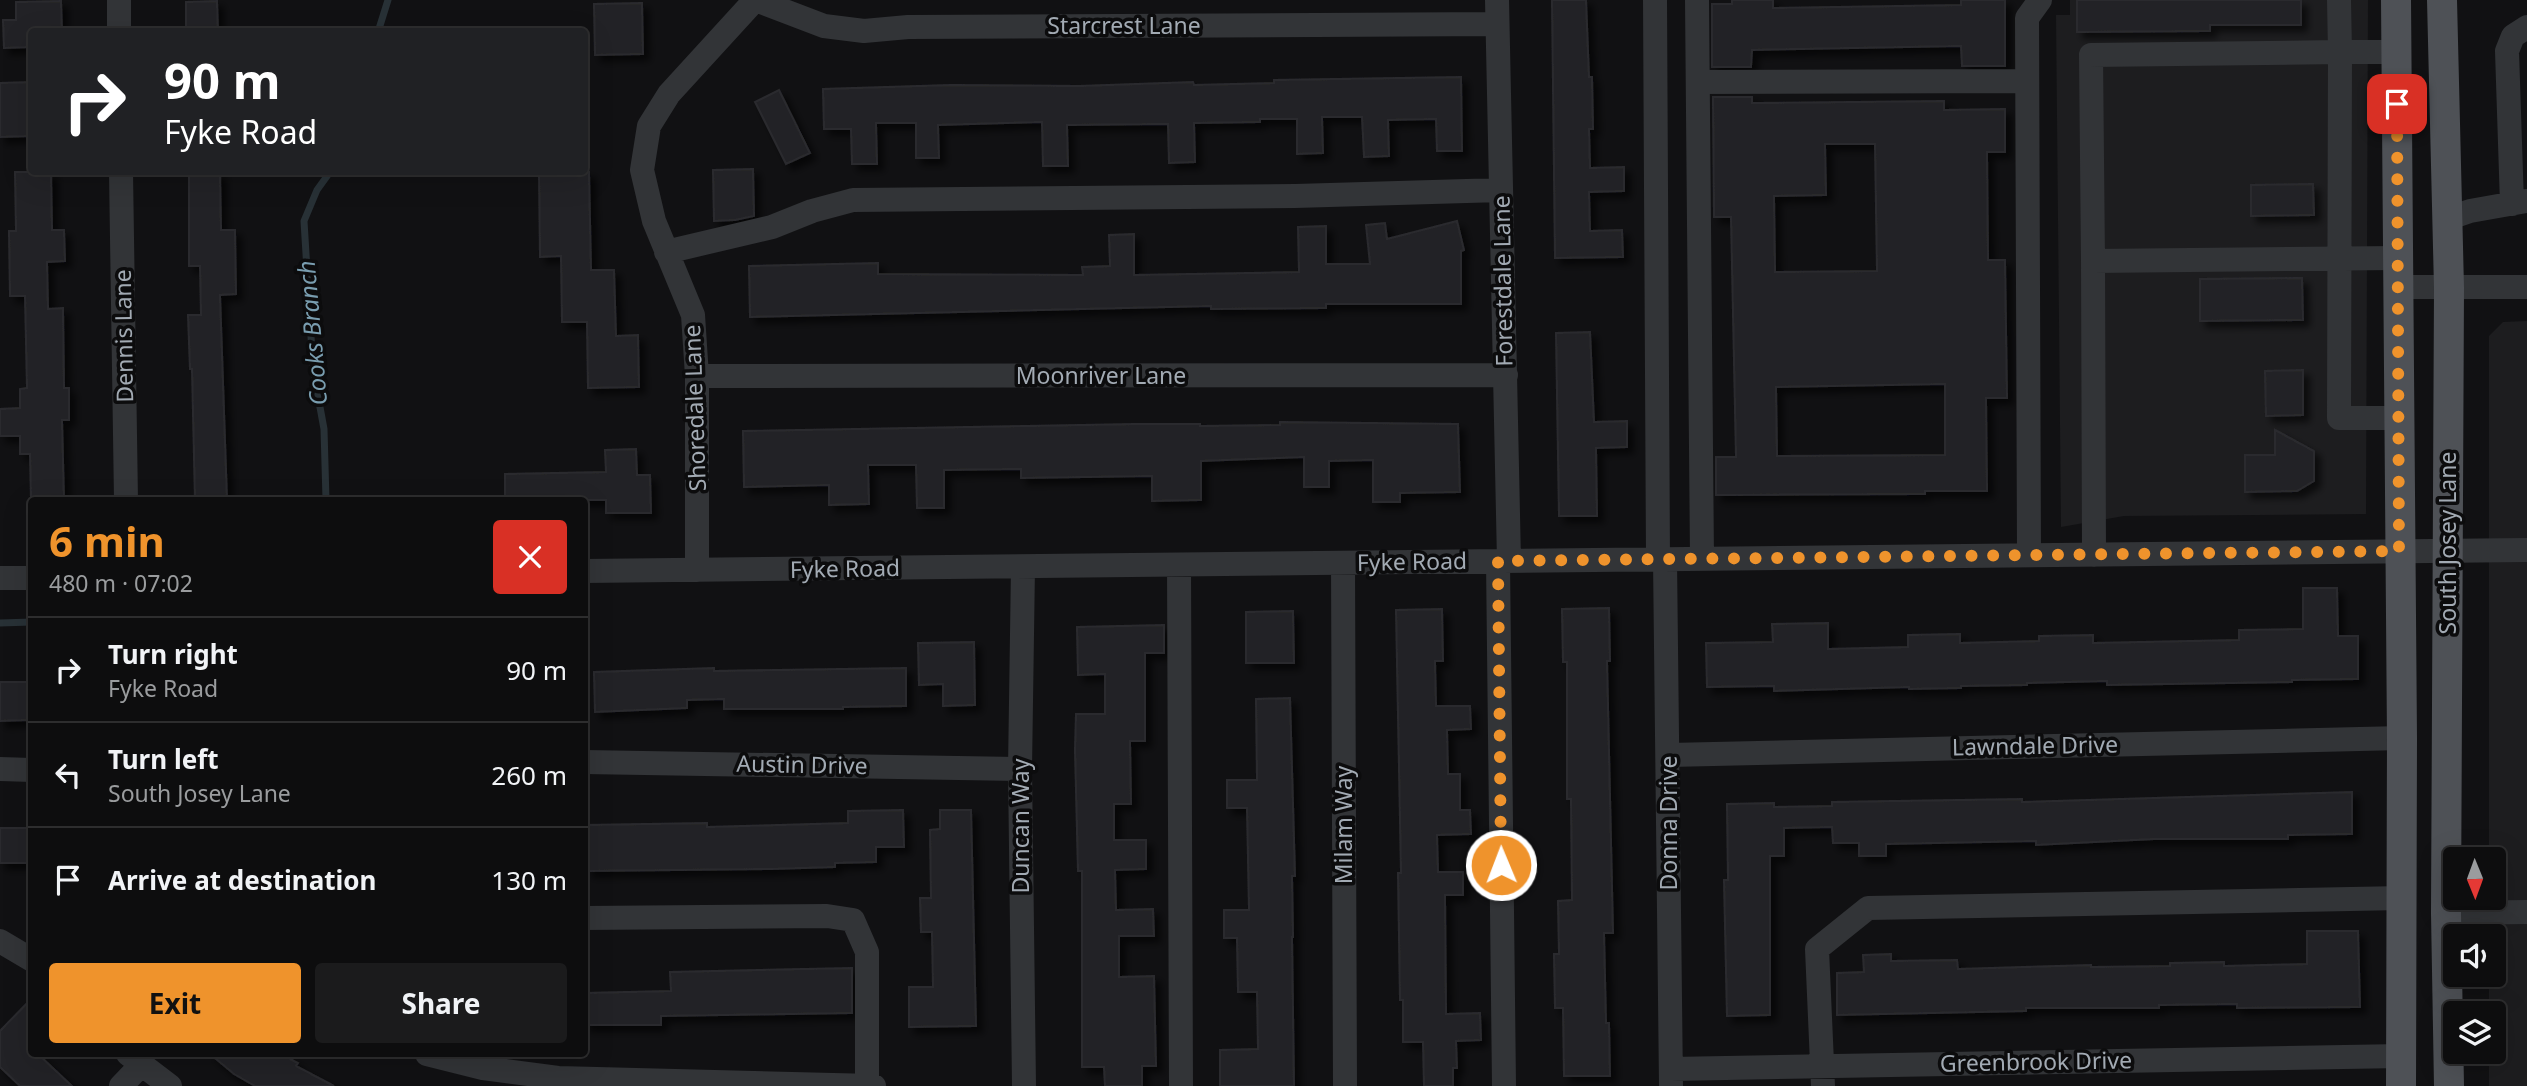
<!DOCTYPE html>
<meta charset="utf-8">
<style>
body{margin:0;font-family:"Noto Sans",sans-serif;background:#1b1b1c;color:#f1f3f6;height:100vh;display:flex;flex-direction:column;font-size:26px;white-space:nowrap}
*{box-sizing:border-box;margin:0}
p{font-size:23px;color:#9a9c9e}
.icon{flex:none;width:38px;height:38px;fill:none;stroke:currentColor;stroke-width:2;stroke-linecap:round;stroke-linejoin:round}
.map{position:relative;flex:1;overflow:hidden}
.details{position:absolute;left:28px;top:497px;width:560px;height:560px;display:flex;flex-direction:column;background:#0d0d0e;border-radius:7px;box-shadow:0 7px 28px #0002,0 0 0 2px #2d2d2e}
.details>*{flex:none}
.top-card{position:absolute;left:28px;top:28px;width:560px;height:147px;border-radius:7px;box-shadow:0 7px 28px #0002,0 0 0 2px #2d2d2e;background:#202124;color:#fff;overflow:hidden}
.needle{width:46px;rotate:179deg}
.controls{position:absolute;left:2443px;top:847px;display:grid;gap:14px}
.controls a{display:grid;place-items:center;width:63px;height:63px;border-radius:7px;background:#0d0d0e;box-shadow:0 7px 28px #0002,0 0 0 2px #2d2d2e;font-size:35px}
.pin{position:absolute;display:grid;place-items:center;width:60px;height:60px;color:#fff;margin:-30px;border-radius:14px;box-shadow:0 4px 10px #0006}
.me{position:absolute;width:77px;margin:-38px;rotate:359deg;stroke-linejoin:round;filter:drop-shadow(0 0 5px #0008)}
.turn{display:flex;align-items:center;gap:24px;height:147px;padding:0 21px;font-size:32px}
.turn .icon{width:91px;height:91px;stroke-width:2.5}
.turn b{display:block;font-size:49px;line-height:60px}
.round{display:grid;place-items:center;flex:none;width:74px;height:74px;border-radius:7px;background:#1b1b1c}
.headline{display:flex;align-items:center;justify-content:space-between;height:119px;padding:0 21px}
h1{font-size:42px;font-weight:700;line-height:52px;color:#ef932c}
.button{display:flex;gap:14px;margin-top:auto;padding:14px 21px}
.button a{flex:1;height:80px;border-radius:7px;background:#ef932c;color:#111;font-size:28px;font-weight:700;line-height:80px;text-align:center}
.button a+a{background:#1b1b1c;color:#f1f3f6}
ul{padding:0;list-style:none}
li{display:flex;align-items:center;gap:21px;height:105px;padding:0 21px;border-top:2px solid #2d2d2e}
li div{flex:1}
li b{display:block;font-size:26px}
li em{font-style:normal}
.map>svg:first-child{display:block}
</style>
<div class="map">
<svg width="2527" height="1086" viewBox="0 0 2527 1086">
<defs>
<filter id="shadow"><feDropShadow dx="6" dy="6" stdDeviation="3.5" flood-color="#0009"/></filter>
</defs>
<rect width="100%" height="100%" fill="#111113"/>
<path fill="#1d1d1f" d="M 2070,0 L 2368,0 L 2366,514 L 2124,516 L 2061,527 L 2056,15 L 2070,15 Z
M 2527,321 L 2527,1086 L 2489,1086 L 2489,1052 L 2494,1052 L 2494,1013 L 2489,1013 L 2489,975 L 2494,975 L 2494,936 L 2489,936 L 2489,898 L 2494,898 L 2494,859 L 2489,859 L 2489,336 L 2503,322 Z"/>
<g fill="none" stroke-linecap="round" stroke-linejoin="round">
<path stroke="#283136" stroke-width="7" d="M 378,32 L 388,0
M 326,500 L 324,429 L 313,369 L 304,221 L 317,190 L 330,172
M 0,623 L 32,622"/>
</g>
<path fill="#242427" stroke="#2b2b2f" stroke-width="2" fill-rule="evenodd" filter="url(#shadow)" d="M 1552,0 L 1586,0 L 1589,77 L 1592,77 L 1593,129 L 1589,129 L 1590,168 L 1624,167 L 1624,191 L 1589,192 L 1590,231 L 1622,230 L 1623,257 L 1555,258 Z
M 1732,0 L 1773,0 L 1773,8 L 1961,5 L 1961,0 L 2005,0 L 2005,66 L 1962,66 L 1961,46 L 1752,50 L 1751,67 L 1712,67 L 1712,4 L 1732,4 Z
M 2077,0 L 2301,0 L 2301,25 L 2210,25 L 2210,31 L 2077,32 Z
M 61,1 L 62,32 L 32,32 L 32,47 L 4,48 L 3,20 L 16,20 L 16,2 Z
M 217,1 L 218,32 L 186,32 L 186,2 Z
M 642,3 L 643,54 L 595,55 L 594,4 Z
M 1461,77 L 1462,151 L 1437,151 L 1436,119 L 1388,120 L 1389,156 L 1364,157 L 1362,117 L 1322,117 L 1323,153 L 1297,154 L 1297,119 L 1260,119 L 1260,122 L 1194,123 L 1195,162 L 1169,163 L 1168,124 L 1067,125 L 1068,166 L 1043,166 L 1042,122 L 938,125 L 939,158 L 916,158 L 916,123 L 876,123 L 877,164 L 852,164 L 851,129 L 824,129 L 823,89 L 951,85 L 1079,86 L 1193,82 L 1194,85 L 1274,83 L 1274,80 Z
M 32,82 L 32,136 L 0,137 L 0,83 Z
M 779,90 L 810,153 L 786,164 L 755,102 Z
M 1713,97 L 1752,97 L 1752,103 L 1944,101 L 1944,110 L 2005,109 L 2005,152 L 1987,152 L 1988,260 L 2005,260 L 2007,398 L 1986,398 L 1987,491 L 1925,491 L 1925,494 L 1716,495 L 1716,457 L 1736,457 L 1731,217 L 1714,217 ZM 1825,144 L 1875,144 L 1877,271 L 1775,272 L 1774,196 L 1826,195 ZM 1945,384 L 1945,455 L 1777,456 L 1776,387 Z
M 753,169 L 754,216 L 735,220 L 714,221 L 713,170 Z
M 15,172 L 51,172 L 52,230 L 64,230 L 65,261 L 47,262 L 48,309 L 63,308 L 64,388 L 69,388 L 69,420 L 62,420 L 64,500 L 31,500 L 30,454 L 20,454 L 20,436 L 0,436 L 0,409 L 20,408 L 20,389 L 27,388 L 25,296 L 10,296 L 9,231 L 16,231 Z
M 189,172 L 220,172 L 221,230 L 235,230 L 236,294 L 220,295 L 227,500 L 195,500 L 192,369 L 190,369 L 188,315 L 201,315 L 200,266 L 189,266 Z
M 539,172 L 589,172 L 591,270 L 614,270 L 616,336 L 638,335 L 639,387 L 588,388 L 587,322 L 562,322 L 561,256 L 540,257 Z
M 2313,184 L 2314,215 L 2251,216 L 2251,185 Z
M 1457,221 L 1464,250 L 1461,251 L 1461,304 L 1326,304 L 1326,308 L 1211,309 L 1211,306 L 750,317 L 749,266 L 878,263 L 878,274 L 1083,275 L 1082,267 L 1110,266 L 1109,235 L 1134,234 L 1134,275 L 1299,272 L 1298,227 L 1326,226 L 1326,264 L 1370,264 L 1366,225 L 1385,223 L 1387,239 Z
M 2302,278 L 2303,320 L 2200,321 L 2200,279 Z
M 1590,332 L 1594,422 L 1627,421 L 1627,447 L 1596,448 L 1597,516 L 1559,516 L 1556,333 Z
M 2303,370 L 2303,415 L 2266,416 L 2265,371 Z
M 1280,422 L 1458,424 L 1460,492 L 1400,493 L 1400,502 L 1373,502 L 1373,460 L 1329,461 L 1329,487 L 1304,487 L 1304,457 L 1201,461 L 1201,500 L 1152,501 L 1152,476 L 1021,478 L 1021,469 L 944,470 L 944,508 L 917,508 L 916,465 L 868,465 L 869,504 L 829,505 L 829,485 L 744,487 L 743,431 L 1136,424 L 1200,424 L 1200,426 L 1280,425 Z
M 2275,430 L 2314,451 L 2314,481 L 2297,491 L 2245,492 L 2245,455 L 2275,455 Z
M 636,449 L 637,475 L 650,475 L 651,513 L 606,513 L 606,500 L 505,500 L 505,474 L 606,472 L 605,450 Z
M 2303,588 L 2337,588 L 2338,636 L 2358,636 L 2358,679 L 2292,680 L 2292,682 L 2107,685 L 2107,681 L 2027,683 L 2027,685 L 1961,686 L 1961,688 L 1909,689 L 1909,687 L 1774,691 L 1774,686 L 1707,687 L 1706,643 L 1773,642 L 1772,624 L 1828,623 L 1828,649 L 1908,647 L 1908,635 L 1960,634 L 1960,643 L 2039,641 L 2039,636 L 2093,635 L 2093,643 L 2239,640 L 2239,630 L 2303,629 Z
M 1609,608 L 1610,661 L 1607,661 L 1613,933 L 1604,933 L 1606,1023 L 1609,1023 L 1610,1076 L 1564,1076 L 1563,1008 L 1555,1008 L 1554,954 L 1559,954 L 1558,901 L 1572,900 L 1571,799 L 1567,799 L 1567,662 L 1563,662 L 1562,609 Z
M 1442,609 L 1443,661 L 1435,661 L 1436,706 L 1470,706 L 1471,729 L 1447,730 L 1448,774 L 1460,774 L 1460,810 L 1470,810 L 1471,834 L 1437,835 L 1438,872 L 1463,872 L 1463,895 L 1445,895 L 1446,1014 L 1480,1013 L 1481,1040 L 1456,1041 L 1457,1068 L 1453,1068 L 1453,1086 L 1424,1086 L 1423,1042 L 1403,1042 L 1403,1000 L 1400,1000 L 1398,873 L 1401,873 L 1396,610 Z
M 1293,611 L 1294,663 L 1246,663 L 1246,612 Z
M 1164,625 L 1164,653 L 1145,653 L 1145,741 L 1130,741 L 1131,804 L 1114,804 L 1114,840 L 1146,840 L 1146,869 L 1115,870 L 1116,910 L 1153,909 L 1154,936 L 1119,936 L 1119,977 L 1154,976 L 1156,1066 L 1142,1066 L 1142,1086 L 1105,1086 L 1104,1067 L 1082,1067 L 1082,871 L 1078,871 L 1075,750 L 1076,714 L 1105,714 L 1105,674 L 1078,675 L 1077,627 Z
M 974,642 L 975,705 L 943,706 L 943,684 L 919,685 L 918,643 Z
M 714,668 L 714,671 L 906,668 L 906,706 L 843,707 L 843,709 L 724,709 L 724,699 L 687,700 L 687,708 L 595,712 L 594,672 Z
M 0,682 L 28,682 L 29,720 L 0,721 Z
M 1290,698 L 1295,876 L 1292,876 L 1293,937 L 1292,937 L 1294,1086 L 1220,1086 L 1220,1050 L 1258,1049 L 1257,992 L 1238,992 L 1237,938 L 1224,938 L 1224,910 L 1249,910 L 1247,808 L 1227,808 L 1227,780 L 1257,780 L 1256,699 Z
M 2352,792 L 2352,834 L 2288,835 L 2288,839 L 2155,839 L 2036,845 L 2036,841 L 1886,844 L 1886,856 L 1859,856 L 1859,843 L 1833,843 L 1832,827 L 1784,828 L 1784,856 L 1770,856 L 1770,1015 L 1727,1016 L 1724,880 L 1728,880 L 1727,804 L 1774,803 L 1774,807 L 1832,806 L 1832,802 L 2022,799 L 2022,802 Z
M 903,810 L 904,847 L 876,847 L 876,862 L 835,863 L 835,867 L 771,869 L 587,871 L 586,825 L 707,823 L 707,827 L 848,823 L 848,811 Z
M 940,810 L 971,810 L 976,1026 L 909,1027 L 909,987 L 933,987 L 932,932 L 921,932 L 920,898 L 931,898 L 930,830 L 940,829 Z
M 0,828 L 32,828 L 32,863 L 0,863 Z
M 2307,931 L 2358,931 L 2360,1007 L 2237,1008 L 2237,1004 L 2159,1005 L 2159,1008 L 2026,1008 L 2026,1011 L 1837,1015 L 1837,973 L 1864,972 L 1863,955 L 1891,954 L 1891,961 L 1957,960 L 1958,969 L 2091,965 L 2091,967 L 2170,966 L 2170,963 L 2224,962 L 2224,966 L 2307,964 Z
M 852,968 L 852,1013 L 661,1016 L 661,1025 L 584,1025 L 584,993 L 671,991 L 670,972 Z
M 32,998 L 32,1054 L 38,1054 L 72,1086 L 20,1086 L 0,1067 L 0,1031 Z
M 210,1054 L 281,1054 L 298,1063 L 296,1066 L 334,1086 L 255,1086 L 234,1074 Z"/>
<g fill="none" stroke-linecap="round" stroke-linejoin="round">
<path stroke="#323437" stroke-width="24" d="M 119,0 L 119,32
M 756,0 L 824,26 L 864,31 L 908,27 L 1497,24
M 1497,0 L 1509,561
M 1655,0 L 1658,560
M 1697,0 L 1702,559
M 2397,52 L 2340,52 L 2339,418 L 2399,418
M 1698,82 L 2027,81
M 121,172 L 126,500
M 2512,204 L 2507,51 L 2513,36 L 2527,27
M 2447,219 L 2470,211 L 2526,201
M 666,252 L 772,227 L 812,211 L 853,200 L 1295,196 L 1501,190
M 2093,261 L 2091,55 L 2340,52 L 2339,0
M 2398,287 L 2527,287
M 697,376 L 1506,375
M 2029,555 L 2027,18 L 2040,0
M 2094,555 L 2093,261 L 2398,258
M 1665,559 L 1671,1086
M 1498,561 L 1504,1086
M 1343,563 L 1345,1086
M 1179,565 L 1181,1086
M 1023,567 L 1020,769 L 1024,1086
M 697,570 L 697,376 L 693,315 L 654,221 L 642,170 L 649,126 L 669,94 L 755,0
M 584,571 L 2527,550
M 0,578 L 32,578
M 1669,755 L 2402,738
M 584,762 L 1020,769
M 0,769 L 32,770
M 2446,913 L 2527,912
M 584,918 L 827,916 L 853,920 L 867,952 L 867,1086
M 0,941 L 32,960
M 128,1054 L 170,1086
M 427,1054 L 483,1068 L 558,1078 L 874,1086
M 1671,1069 L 2402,1056
M 121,1086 L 142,1064
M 1823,1086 L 1817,949 L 1868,908 L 2402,898"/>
<path stroke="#4e5156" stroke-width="30" d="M 2396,0 L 2402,738 L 2401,1086
M 2442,0 L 2449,288 L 2446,913 L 2449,1086"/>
</g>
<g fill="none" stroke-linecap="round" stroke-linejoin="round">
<path stroke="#ef932c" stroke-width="12" stroke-dasharray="0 21.6" d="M 1501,865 L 1498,561 L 2399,551 L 2397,104"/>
</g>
<g text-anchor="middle" stroke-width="7" stroke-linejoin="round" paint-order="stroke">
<g font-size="23" fill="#a2aab3" stroke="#0c0c0d">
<text x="1124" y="34">Starcrest Lane</text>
<text transform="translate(1503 281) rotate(-91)" y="8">Forestdale Lane</text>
<text transform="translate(124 336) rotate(-91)" y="8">Dennis Lane</text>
<text x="1101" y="384">Moonriver Lane</text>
<text transform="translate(695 408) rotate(-92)" y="8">Shoredale Lane</text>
<text transform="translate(2448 543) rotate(-90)" y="8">South Josey Lane</text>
<text transform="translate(1412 562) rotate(-1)" y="8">Fyke Road</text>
<text transform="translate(845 569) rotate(-1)" y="8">Fyke Road</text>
<text transform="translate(2035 746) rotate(-1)" y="8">Lawndale Drive</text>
<text transform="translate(802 765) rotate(1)" y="8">Austin Drive</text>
<text transform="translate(1669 823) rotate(-90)" y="8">Donna Drive</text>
<text transform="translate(1344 825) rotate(-90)" y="8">Milam Way</text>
<text transform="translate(1021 826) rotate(-90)" y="8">Duncan Way</text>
<text transform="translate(2036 1062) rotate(-1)" y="8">Greenbrook Drive</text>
</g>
<g font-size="24" font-style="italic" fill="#799daf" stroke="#0c0c0d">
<text transform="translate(313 333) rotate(-95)" y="8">Cooks Branch</text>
</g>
</g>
</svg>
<div class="controls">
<a><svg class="needle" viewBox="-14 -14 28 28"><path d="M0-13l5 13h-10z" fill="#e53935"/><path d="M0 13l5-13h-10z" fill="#9a9c9e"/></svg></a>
<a><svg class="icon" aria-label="sound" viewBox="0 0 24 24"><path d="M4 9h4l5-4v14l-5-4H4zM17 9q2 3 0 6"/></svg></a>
<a><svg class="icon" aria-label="layers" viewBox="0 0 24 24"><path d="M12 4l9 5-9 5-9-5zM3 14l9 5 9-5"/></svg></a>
</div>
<div class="pin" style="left:2397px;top:104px;background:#d93025"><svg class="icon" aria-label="arrive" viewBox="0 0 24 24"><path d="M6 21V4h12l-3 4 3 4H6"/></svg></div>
<svg class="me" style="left:1501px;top:865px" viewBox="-20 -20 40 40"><circle r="17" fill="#ef932c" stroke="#fff" stroke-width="3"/><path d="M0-11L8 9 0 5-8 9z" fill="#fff"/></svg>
<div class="top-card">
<div class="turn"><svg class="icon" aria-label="right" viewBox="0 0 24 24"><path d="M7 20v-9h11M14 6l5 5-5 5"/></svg><div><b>90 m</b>Fyke Road</div></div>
</div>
<section class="details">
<div class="headline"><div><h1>6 min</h1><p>480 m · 07:02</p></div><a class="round" style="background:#d93025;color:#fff"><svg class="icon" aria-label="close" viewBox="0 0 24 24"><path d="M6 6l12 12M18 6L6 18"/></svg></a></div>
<ul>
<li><svg class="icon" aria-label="right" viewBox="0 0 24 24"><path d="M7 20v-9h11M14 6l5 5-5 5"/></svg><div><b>Turn right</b><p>Fyke Road</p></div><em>90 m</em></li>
<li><svg class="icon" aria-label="left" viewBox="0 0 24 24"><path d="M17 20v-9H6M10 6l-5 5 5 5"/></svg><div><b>Turn left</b><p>South Josey Lane</p></div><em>260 m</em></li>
<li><svg class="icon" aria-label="arrive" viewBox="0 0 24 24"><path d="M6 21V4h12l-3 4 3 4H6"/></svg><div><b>Arrive at destination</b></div><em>130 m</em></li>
</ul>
<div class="button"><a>Exit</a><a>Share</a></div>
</section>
</div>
